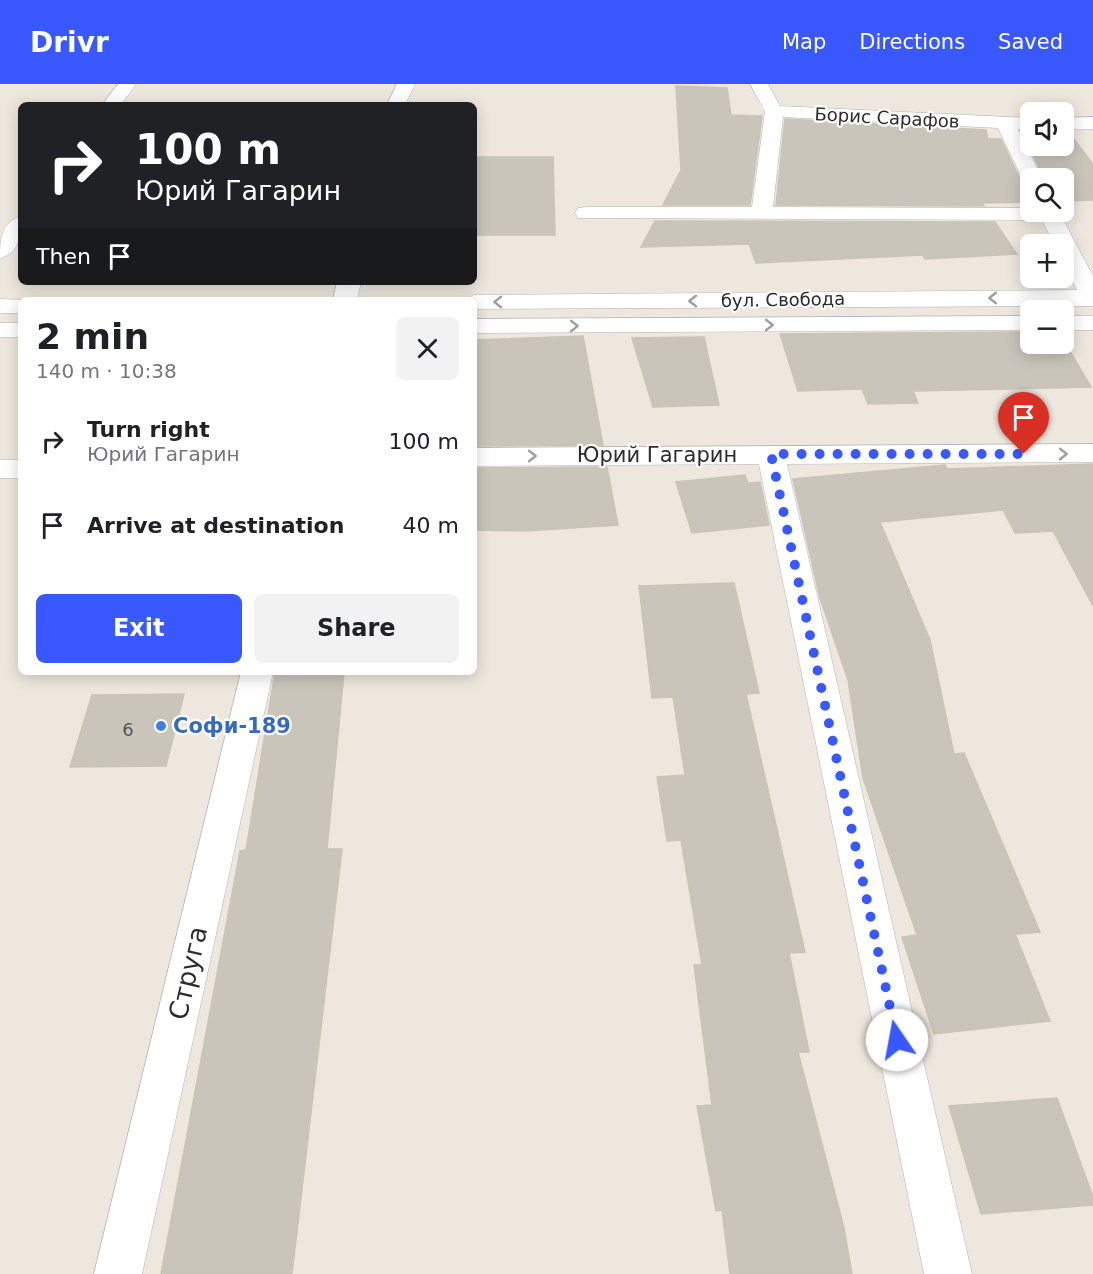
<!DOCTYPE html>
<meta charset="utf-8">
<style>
body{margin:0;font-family:"DejaVu Sans",sans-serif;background:#f2f2f2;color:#202124;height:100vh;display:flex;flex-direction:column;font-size:22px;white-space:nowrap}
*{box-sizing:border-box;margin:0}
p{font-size:20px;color:#757577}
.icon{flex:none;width:33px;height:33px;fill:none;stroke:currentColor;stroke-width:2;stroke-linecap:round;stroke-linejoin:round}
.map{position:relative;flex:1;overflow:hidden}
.sheet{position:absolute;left:18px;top:213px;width:459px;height:378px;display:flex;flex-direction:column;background:#fff;border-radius:9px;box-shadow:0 3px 15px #0003}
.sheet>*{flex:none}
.hud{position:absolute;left:18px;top:18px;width:459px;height:183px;border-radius:9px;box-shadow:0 3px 15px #0003;background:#202124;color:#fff;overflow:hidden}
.fabs{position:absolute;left:1020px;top:18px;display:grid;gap:12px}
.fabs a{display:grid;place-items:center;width:54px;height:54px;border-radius:9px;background:#fff;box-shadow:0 3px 15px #0003;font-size:30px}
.pin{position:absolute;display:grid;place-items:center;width:51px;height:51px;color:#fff;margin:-62px -26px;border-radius:50% 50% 50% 0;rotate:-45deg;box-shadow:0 0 6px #0007}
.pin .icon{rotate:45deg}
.me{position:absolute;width:66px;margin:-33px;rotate:348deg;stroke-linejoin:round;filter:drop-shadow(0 0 4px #0008)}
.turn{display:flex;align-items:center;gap:21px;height:126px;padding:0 18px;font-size:27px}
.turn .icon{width:78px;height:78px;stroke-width:2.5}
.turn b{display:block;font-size:42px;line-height:51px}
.then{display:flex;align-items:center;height:57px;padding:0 18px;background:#0003;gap:12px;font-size:22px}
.round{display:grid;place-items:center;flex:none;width:63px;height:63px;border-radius:9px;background:#f2f2f2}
.overview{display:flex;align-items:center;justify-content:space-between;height:102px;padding:0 18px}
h1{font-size:36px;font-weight:600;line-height:45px}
.action{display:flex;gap:12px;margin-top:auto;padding:12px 18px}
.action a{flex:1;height:69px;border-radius:9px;background:#3958ff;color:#fff;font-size:24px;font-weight:600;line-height:69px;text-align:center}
.action a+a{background:#f2f2f2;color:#202124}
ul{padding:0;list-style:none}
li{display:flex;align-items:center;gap:18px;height:84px;padding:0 18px}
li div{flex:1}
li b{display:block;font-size:22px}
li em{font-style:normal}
header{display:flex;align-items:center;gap:36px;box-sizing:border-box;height:84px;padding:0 30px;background:#3958ff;color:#fff}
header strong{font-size:28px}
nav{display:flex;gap:33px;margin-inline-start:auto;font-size:21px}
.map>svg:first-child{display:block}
</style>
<header>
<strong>Drivr</strong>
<nav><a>Map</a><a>Directions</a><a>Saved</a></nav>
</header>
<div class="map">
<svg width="1093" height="1190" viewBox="0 0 1093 1190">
<rect width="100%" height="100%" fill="#eee7dd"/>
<path fill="#c9c5bb" stroke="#cac4b6" stroke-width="1.5" d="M 676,2 L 727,4 L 731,31 L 762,32 L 750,121 L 663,121 L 681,86 Z
M 785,35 L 986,46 L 988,55 L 1001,55 L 1020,95 L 1030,102 L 1030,118 L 982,119 L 984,122 L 776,121 Z
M 1025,54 L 1030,54 L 1030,62 L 1064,62 L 1064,54 L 1073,54 L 1093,80 L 1093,116 L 1064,117 L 1064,94 L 1044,94 Z
M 474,73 L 553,73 L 555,151 L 474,151 Z
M 655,137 L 995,138 L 1017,170 L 925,175 L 923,171 L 756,179 L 749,160 L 641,163 Z
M 1030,248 L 1030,260 L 1064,260 L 1064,257 L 1091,303 L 913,307 L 918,319 L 868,320 L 862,305 L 798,307 L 780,250 Z
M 583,252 L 603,361 L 474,362 L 474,256 Z
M 704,253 L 719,321 L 653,323 L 632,254 Z
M 1093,380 L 1093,522 L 1053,447 L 1015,449 L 1003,426 L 880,438 L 930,556 L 954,670 L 964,669 L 1040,848 L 1015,850 L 1050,937 L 934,950 L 902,853 L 917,851 L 863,694 L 848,596 L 820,514 L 793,395 L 945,381 L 947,385 Z
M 607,383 L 618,441 L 525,447 L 474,446 L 474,384 Z
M 745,391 L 748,399 L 760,398 L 769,441 L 692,449 L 676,398 Z
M 734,499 L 759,609 L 746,610 L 805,868 L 789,869 L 809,968 L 798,968 L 844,1144 L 852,1190 L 730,1190 L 722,1126 L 716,1127 L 697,1022 L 712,1021 L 694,881 L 702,881 L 681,756 L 667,757 L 657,693 L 685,691 L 673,613 L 652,614 L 639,502 Z
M 275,588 L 344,588 L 327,765 L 342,765 L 292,1190 L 161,1190 L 240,767 L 246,766 Z
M 184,610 L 166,682 L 70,683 L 92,611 Z
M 1057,1014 L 1093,1113 L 1093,1121 L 981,1130 L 949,1022 Z"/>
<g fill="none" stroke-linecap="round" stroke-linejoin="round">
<g stroke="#b1b3c0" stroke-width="1">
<path id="minor" d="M 118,0 L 136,0 L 121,21 L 102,21 Z
M 397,0 L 415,0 L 405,21 L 387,21 Z
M 750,0 L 768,0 L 780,22 L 1030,34 L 1030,46 L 1018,45 L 1042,94 L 1030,94 L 1030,100 L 1022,94 L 998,44 L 783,33 L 773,123 L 1030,124 L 1030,128 L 1059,128 L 1093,192 L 1093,222 L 474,225 L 474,216 L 464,216 L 474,211 L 1077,206 L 1064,179 L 1064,160 L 1054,160 L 1042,136 L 578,134 L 575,129 L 578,124 L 586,123 L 752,123 L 765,27 Z
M 1093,33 L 1093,45 L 1064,46 L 1064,34 Z
M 21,133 C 21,150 20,169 0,174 C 0,157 1,137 21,133 Z
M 337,198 L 361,198 L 357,216 L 333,216 Z
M 0,215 L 25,216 L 21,216 L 21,229 L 0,229 Z
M 1030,232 L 1030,246 L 474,249 L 474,235 Z
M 1064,232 L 1093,232 L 1093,246 L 1064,246 Z
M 0,239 L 21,239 L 21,253 L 0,253 Z
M 1093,360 L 1093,378 L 787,380 L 972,1190 L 924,1190 L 759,380 L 474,382 L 474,364 Z
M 0,376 L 21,376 L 21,394 L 0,394 Z
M 241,588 L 273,588 L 142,1190 L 94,1190 Z"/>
</g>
<use href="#minor" fill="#fff" fill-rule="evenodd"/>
</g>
<defs><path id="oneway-chevron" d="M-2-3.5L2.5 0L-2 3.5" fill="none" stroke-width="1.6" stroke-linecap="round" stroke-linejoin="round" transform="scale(1.5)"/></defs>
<g stroke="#a0a0a0">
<use href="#oneway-chevron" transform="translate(993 214) rotate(180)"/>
<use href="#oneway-chevron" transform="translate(693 217) rotate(180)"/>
<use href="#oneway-chevron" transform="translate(498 218) rotate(180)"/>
<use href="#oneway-chevron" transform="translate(769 241)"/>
<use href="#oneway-chevron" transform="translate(574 242)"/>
<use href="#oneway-chevron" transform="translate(1063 370)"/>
<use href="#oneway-chevron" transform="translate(532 372)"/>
</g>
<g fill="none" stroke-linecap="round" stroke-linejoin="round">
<path stroke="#3958ff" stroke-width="10" stroke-dasharray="0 18" d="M 897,956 L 771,370 L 1024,370"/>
</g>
<circle fill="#3f7fe0" stroke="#fff" stroke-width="2" cx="161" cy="642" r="6"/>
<g text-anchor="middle" stroke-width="4.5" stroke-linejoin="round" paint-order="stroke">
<g font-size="18" fill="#2c2c2c" stroke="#fff">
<text transform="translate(887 34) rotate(3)" y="6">Борис Сарафов</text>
<text transform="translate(783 216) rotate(-1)" y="6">бул. Свобода</text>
</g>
<g font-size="18" fill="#535250">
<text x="128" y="652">6</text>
</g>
<g font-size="21" fill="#2c2c2c" stroke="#fff">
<text x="657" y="378">Юрий Гагарин</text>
</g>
<g font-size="21" font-weight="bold" fill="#366cbe" stroke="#fff" text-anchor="start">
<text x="173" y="649">Софи-189</text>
</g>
<g font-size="26" fill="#2c2c2c" stroke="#fff">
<text transform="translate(188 889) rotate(-77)" y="9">Струга</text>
</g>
</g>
</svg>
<div class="fabs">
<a><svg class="icon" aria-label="sound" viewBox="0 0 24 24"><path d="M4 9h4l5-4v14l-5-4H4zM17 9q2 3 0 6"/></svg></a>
<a><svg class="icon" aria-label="search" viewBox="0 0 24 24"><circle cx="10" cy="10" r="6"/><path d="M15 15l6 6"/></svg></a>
<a>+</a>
<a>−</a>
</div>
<div class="pin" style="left:1024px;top:370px;background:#d93025"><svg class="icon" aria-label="arrive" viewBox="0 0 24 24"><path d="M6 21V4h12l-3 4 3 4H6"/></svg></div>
<svg class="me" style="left:897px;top:956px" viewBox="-20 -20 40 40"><circle r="19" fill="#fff"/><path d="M0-13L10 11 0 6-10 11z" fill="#3958ff"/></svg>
<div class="hud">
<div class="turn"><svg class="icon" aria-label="right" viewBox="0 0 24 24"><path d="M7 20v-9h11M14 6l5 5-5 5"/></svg><div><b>100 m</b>Юрий Гагарин</div></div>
<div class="then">Then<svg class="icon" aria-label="arrive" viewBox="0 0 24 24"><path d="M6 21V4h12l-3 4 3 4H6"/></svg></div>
</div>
<section class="sheet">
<div class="overview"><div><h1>2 min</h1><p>140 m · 10:38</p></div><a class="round"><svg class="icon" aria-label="close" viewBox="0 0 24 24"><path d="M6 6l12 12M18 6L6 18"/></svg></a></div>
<ul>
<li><svg class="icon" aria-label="right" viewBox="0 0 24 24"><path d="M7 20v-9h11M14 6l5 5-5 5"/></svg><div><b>Turn right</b><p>Юрий Гагарин</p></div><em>100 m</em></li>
<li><svg class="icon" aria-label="arrive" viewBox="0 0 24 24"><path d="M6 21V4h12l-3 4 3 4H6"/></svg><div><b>Arrive at destination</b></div><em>40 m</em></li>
</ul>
<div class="action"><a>Exit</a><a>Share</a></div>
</section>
</div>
